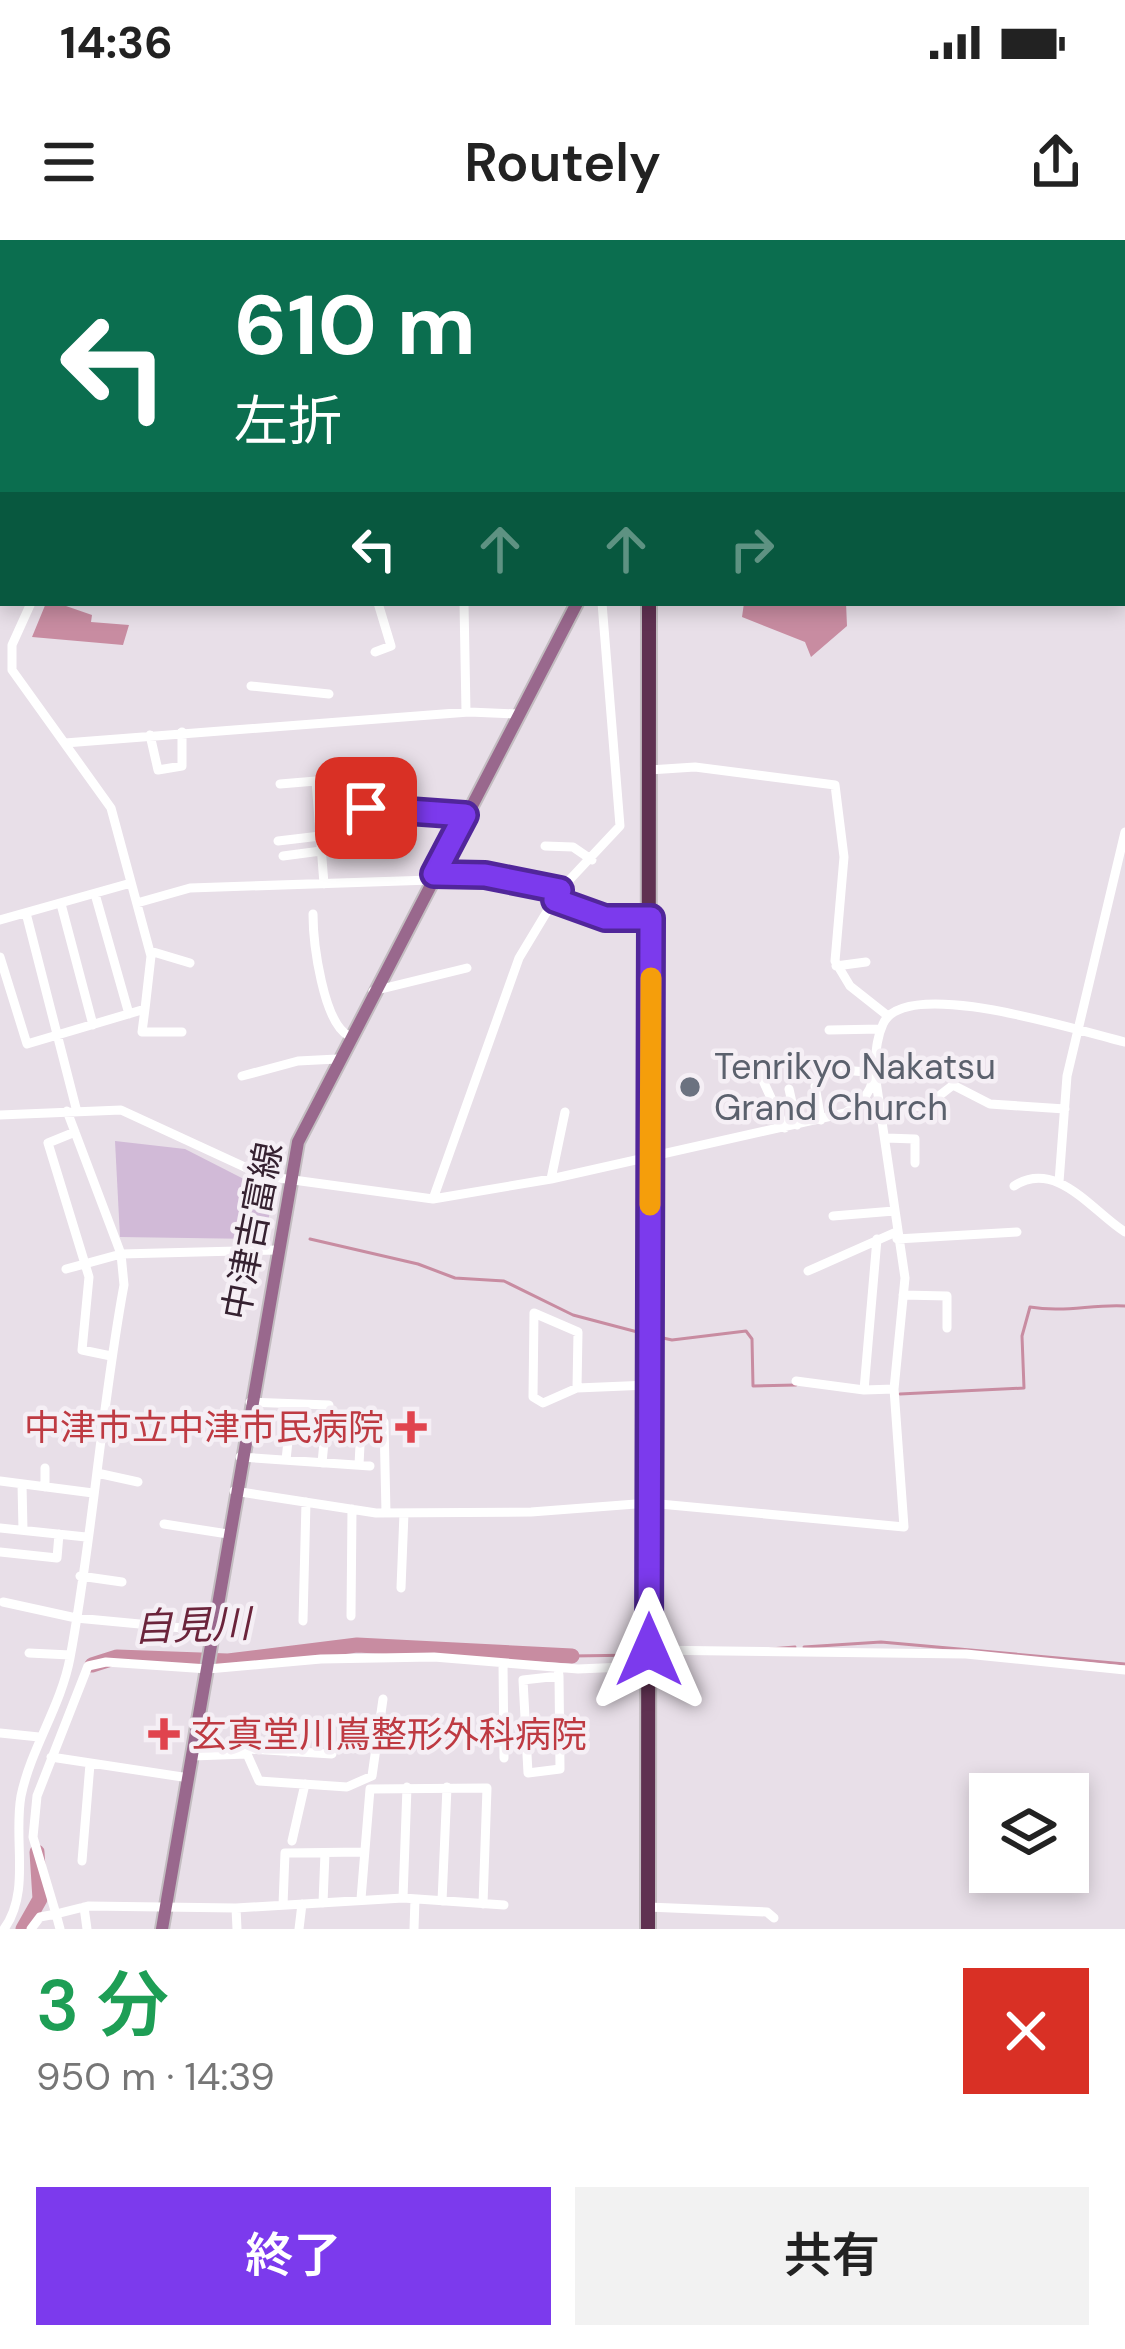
<!DOCTYPE html>
<html lang="ja">
<meta charset="utf-8">
<style>
body{margin:0;font-family:"DM Sans","Noto Sans JP",sans-serif;background:#f2f2f2;color:#222;height:100vh;display:flex;flex-direction:column;font-size:45px;white-space:nowrap}
*{box-sizing:border-box;margin:0}
p{font-size:39px;color:#767676}
.icon{flex:none;width:66px;height:66px;fill:none;stroke:currentColor;stroke-width:2;stroke-linecap:round;stroke-linejoin:round}
.map{position:relative;height:1689px;overflow:hidden}
.details{display:flex;flex-direction:column;background:#fff;flex:1}
.details>*{flex:none}
.banner{position:absolute;left:0px;top:0px;width:1125px;height:366px;box-shadow:0 6px 18px #0003;background:#0b6e4f;color:#fff;overflow:hidden}
.tools{position:absolute;left:969px;top:1533px;display:grid;gap:24px}
.tools a{display:grid;place-items:center;width:120px;height:120px;border-radius:0px;background:#fff;box-shadow:0 6px 18px #0003;font-size:60px}
.pin{position:absolute;display:grid;place-items:center;width:102px;height:102px;color:#fff;margin:-51px;border-radius:24px;box-shadow:0 6px 18px #0006}
.me{position:absolute;width:132px;margin:-66px;rotate:0deg;stroke-linejoin:round;filter:drop-shadow(0 0 9px #0008)}
.turn{display:flex;align-items:center;gap:42px;height:252px;padding:0 36px;font-size:54px}
.turn .icon{width:156px;height:156px;stroke-width:2.5}
.turn b{display:block;font-size:84px;line-height:102px}
.lanes{display:flex;align-items:center;height:114px;padding:0 36px;background:#0003;justify-content:center;gap:60px;direction:ltr}
.lanes .off{opacity:.35}
.round{display:grid;place-items:center;flex:none;width:126px;height:126px;border-radius:0px;background:#f2f2f2}
.headline{display:flex;align-items:center;justify-content:space-between;height:204px;padding:0 36px}
h1{font-size:72px;font-weight:600;line-height:90px;color:#1e9e55}
.primary-button{display:flex;gap:24px;margin-top:auto;padding:24px 36px}
.primary-button a{flex:1;height:138px;border-radius:0px;background:#7c3aed;color:#fff;font-size:48px;font-weight:600;line-height:138px;text-align:center}
.primary-button a+a{background:#f2f2f2;color:#222}
.status{display:flex;justify-content:space-between;align-items:center;height:84px;padding:0 60px;background:#fff;direction:ltr}
.status svg{height:33px;fill:currentColor}
header{display:flex;justify-content:space-between;align-items:center;height:156px;padding:0 36px;background:#fff;font-size:54px;font-weight:600}
.map>svg:first-child{display:block}
</style>
<div class="status"><b>14:36</b><svg viewBox="0 0 49 12"><path d="M0 12V9h3v3zM5 12V6h3v6zM10 12V3h3v9zM15 12V0h3v12zM26 1h20v11H26zM47 4h2v5h-2z"/></svg></div>
<header><svg class="icon" aria-label="menu" viewBox="0 0 24 24"><path d="M4 6h16M4 12h16M4 18h16"/></svg>Routely<svg class="icon" aria-label="share" viewBox="0 0 24 24"><path d="M12 15V3M7 8l5-5 5 5M5 13v7h14v-7"/></svg></header>
<div class="map">
<svg width="1125" height="1689" viewBox="0 0 1125 1689">
<rect width="100%" height="100%" fill="#e8dfe8"/>
<path fill="#d1bad7" d="M 115,901 L 185,909 L 273,954 L 265,999 L 120,997 Z"/>
<path fill="#c88ca1" d="M 46,363 L 76,363 L 66,366 L 92,375 L 91,382 L 129,385 L 123,405 L 32,397 Z
M 744,363 L 846,363 L 847,386 L 811,417 L 805,402 L 742,377 Z"/>
<g fill="none" stroke-linecap="round" stroke-linejoin="round">
<path stroke="#c88ca1" stroke-width="3" d="M 310,999 L 418,1024 L 455,1038 L 504,1041 L 573,1075 L 645,1094
M 654,1096 L 672,1100 L 746,1091 L 752,1099 L 753,1146 L 796,1145
M 900,1154 L 1024,1148 L 1022,1096 L 1030,1067 C 1064,1073 1092,1064 1125,1066
M 804,1407 L 881,1402 L 1125,1424
M 770,1409 L 795,1407
M 572,1416 L 639,1415"/>
<path stroke="#c88ca1" stroke-width="15" d="M 811,0 L 812,3
M 1122,267 L 1125,269
M 92,1425 L 117,1417 L 228,1421 L 357,1405 L 572,1416
M 23,1689 L 40,1659 L 37,1612"/>
<g stroke="#c3bdc1" stroke-width="16">
<path id="major" d="M 162,1689 L 298,902 L 577,363"/>
</g>
<g stroke="#c3bdc1" stroke-width="18">
<path id="highway" d="M 649,0 L 649,3
M 648,1689 L 649,363"/>
</g>
<path stroke="#fff" stroke-width="9" d="M 574,0 L 578,3
M 1071,0 L 1090,3
M 89,3 L 112,3
M 555,3 L 556,0
M 724,3 L 725,0
M 1035,3 L 1036,0
M 1122,6 L 1125,6
M 0,21 L 3,20
M 0,214 L 3,220
M 1122,223 L 1125,227
M 0,274 L 3,274
M 1122,319 L 1125,320
M 464,363 L 466,472
M 375,412 L 391,406 L 378,363
M 251,446 L 329,454
M 150,495 L 158,530 L 182,526 L 182,492
M 65,503 L 469,472 L 517,474
M 649,530 L 695,527 L 835,545 L 844,617 L 835,721 L 850,746 L 888,776
M 280,544 L 316,541 L 324,644
M 319,581 L 377,566 L 465,575
M 278,601 L 320,596
M 545,606 L 573,607 L 592,620
M 283,616 L 321,611
M 435,634 L 485,635 L 560,650
M 95,654 L 129,774
M 555,660 L 606,678 L 651,678
M 137,663 L 190,648 L 431,640
M 61,664 L 93,785
M 26,673 L 76,868
M 313,674 C 313,702 323,783 349,796
M 0,680 L 131,643
M 150,711 L 190,723
M 0,717 L 27,804 L 145,769 L 151,716 L 111,568 L 12,430 L 12,405 L 31,363
M 836,726 L 866,722
M 373,751 L 467,728
M 145,769 L 142,792 L 182,792
M 829,790 L 881,789
M 832,829 L 877,833
M 759,832 L 785,888
M 242,836 L 298,821 L 337,819
M 815,846 L 821,880
M 789,849 L 797,885
M 883,867 L 926,866 L 953,845 L 990,864 L 1065,869
M 0,875 L 121,870 L 264,936 L 433,959 L 551,939 L 845,873 C 888,850 867,819 883,784 C 905,734 1082,792 1125,802
M 75,892 L 48,903 L 89,1037 L 82,1110 L 111,1116
M 886,898 L 915,899 L 915,923
M 551,939 L 565,872
M 1059,942 L 1067,836 L 1125,592
M 1014,946 C 1056,918 1093,972 1125,992
M 433,959 L 519,718 L 560,650 L 620,586 L 602,363
M 833,976 L 894,971
M 877,999 L 864,1150 L 894,1149
M 897,999 L 1017,992
M 66,1029 L 121,1014 L 67,871
M 808,1031 L 896,992
M 903,1055 L 947,1056 L 947,1088
M 796,1141 L 864,1150
M 577,1148 L 578,1092 L 534,1073 L 533,1157 L 543,1163 L 577,1148 L 649,1145
M 250,1162 L 329,1165
M 384,1182 L 386,1273
M 240,1217 L 370,1226
M 286,1220 L 288,1201
M 322,1223 L 324,1202
M 359,1225 L 360,1205
M 97,1233 L 138,1242
M 0,1241 L 93,1253
M 22,1244 L 23,1290
M 45,1247 L 45,1228
M 234,1251 L 376,1273 L 531,1272 L 649,1263 L 904,1287 L 894,1149 L 905,1038 L 876,841
M 164,1284 L 228,1294
M 0,1288 L 86,1297
M 0,1312 L 57,1318 L 59,1294
M 80,1336 L 122,1342
M 401,1348 L 404,1273
M 3,1362 L 76,1378 L 214,1391
M 351,1376 L 352,1269
M 303,1381 L 306,1262
M 648,1410 L 966,1414 L 1125,1430
M 29,1413 L 70,1415
M 503,1423 L 504,1518
M 558,1428 L 559,1436 L 560,1529 L 528,1533 L 523,1440 L 559,1436
M 0,1493 L 39,1497
M 288,1512 L 289,1479
M 247,1514 L 248,1509 L 332,1514
M 193,1516 L 247,1514 L 259,1541 L 347,1547 L 372,1536 L 383,1459
M 51,1517 L 189,1538
M 292,1601 L 305,1544
M 82,1621 L 90,1524
M 403,1658 L 407,1547
M 361,1659 L 370,1549 L 487,1548 L 483,1664
M 442,1661 L 447,1547
M 323,1663 L 325,1613
M 283,1665 L 285,1613 L 363,1612
M 84,1667 L 87,1689
M 648,1667 L 767,1672 L 774,1678
M 236,1668 L 237,1689
M 4,1689 C 31,1652 13,1600 21,1556 C 31,1508 61,1466 70,1418 C 93,1295 101,1169 124,1045 L 121,1014 L 277,1010
M 31,1689 L 40,1677 L 56,1674 L 33,1597 L 37,1556 L 88,1426 L 106,1422 L 208,1429 L 321,1419 L 434,1417 L 578,1429 L 648,1426
M 60,1689 L 56,1674 L 88,1666 L 236,1668 L 403,1658 L 504,1665
M 299,1689 L 302,1664
M 414,1689 L 415,1659"/>
<use href="#major" stroke="#99688d" stroke-width="12"/>
<use href="#highway" stroke="#5f3151" stroke-width="14"/>
</g>
<g fill="none" stroke-linecap="round" stroke-linejoin="round">
<g stroke="#51269a" stroke-width="30">
<path id="route" d="M 366,568 L 465,575 L 434,634 L 485,635 L 560,650 L 555,660 L 605,678 L 651,678 L 649,1410"/>
</g>
<use href="#route" stroke="#7c3aed" stroke-width="21"/>
<path stroke="#f59e0b" stroke-width="21" d="M 650,965 L 651,738"/>
</g>
<circle fill="#6b7280" stroke="#f5eff5" stroke-width="4.5" cx="690" cy="847" r="12"/>
<g fill="#e0444e" stroke="#f5eff5" stroke-width="4.5">
<path d="M405 1169h12v12h12v12h-12v12h-12v-12h-12v-12h12z"/>
<path d="M158 1476h12v12h12v12h-12v12h-12v-12h-12v-12h12z"/>
</g>
<g text-anchor="middle" stroke-width="9" stroke-linejoin="round" paint-order="stroke">
<g font-size="36" fill="#5b616d" stroke="#f5eff5" text-anchor="start">
<text x="714" y="839">Tenrikyo Nakatsu<tspan x="714" dy="41">Grand Church</tspan></text>
</g>
<g font-size="36" fill="#362231" stroke="#f5eff5">
<text transform="translate(252 991) rotate(-79)" y="13">中津吉富線</text>
</g>
<g font-size="36" fill="#be3a42" stroke="#f5eff5" text-anchor="end">
<text x="384" y="1200">中津市立中津市民病院</text>
<text x="191" y="1507" text-anchor="start">玄真堂川嶌整形外科病院</text>
</g>
<g font-size="39" font-style="italic" fill="#6b243b" stroke="#f5eff5">
<text transform="translate(192 1385) rotate(-2)" y="14">自見川</text>
</g>
</g>
</svg>
<div class="tools">
<a><svg class="icon" aria-label="layers" viewBox="0 0 24 24"><path d="M12 4l9 5-9 5-9-5zM3 14l9 5 9-5"/></svg></a>
</div>
<div class="pin" style="left:366px;top:568px;background:#d93025"><svg class="icon" aria-label="arrive" viewBox="0 0 24 24"><path d="M6 21V4h12l-3 4 3 4H6"/></svg></div>
<svg class="me" style="left:649px;top:1410px" viewBox="-20 -20 40 40"><path d="M0-17L14 15 0 8-14 15z" fill="#7c3aed" stroke="#fff" stroke-width="4"/></svg>
<div class="banner">
<div class="turn"><svg class="icon" aria-label="left" viewBox="0 0 24 24"><path d="M17 20v-9H6M10 6l-5 5 5 5"/></svg><div><b>610 m</b>左折</div></div>
<div class="lanes"><svg class="icon" aria-label="left" viewBox="0 0 24 24"><path d="M17 20v-9H6M10 6l-5 5 5 5"/></svg><svg class="icon off" aria-label="ahead" viewBox="0 0 24 24"><path d="M12 20V5M6 11l6-6 6 6"/></svg><svg class="icon off" aria-label="ahead" viewBox="0 0 24 24"><path d="M12 20V5M6 11l6-6 6 6"/></svg><svg class="icon off" aria-label="right" viewBox="0 0 24 24"><path d="M7 20v-9h11M14 6l5 5-5 5"/></svg></div>
</div>
</div>
<section class="details">
<div class="headline"><div><h1>3 分</h1><p>950 m · 14:39</p></div><a class="round" style="background:#d93025;color:#fff"><svg class="icon" aria-label="close" viewBox="0 0 24 24"><path d="M6 6l12 12M18 6L6 18"/></svg></a></div>
<div class="primary-button"><a>終了</a><a>共有</a></div>
</section>
